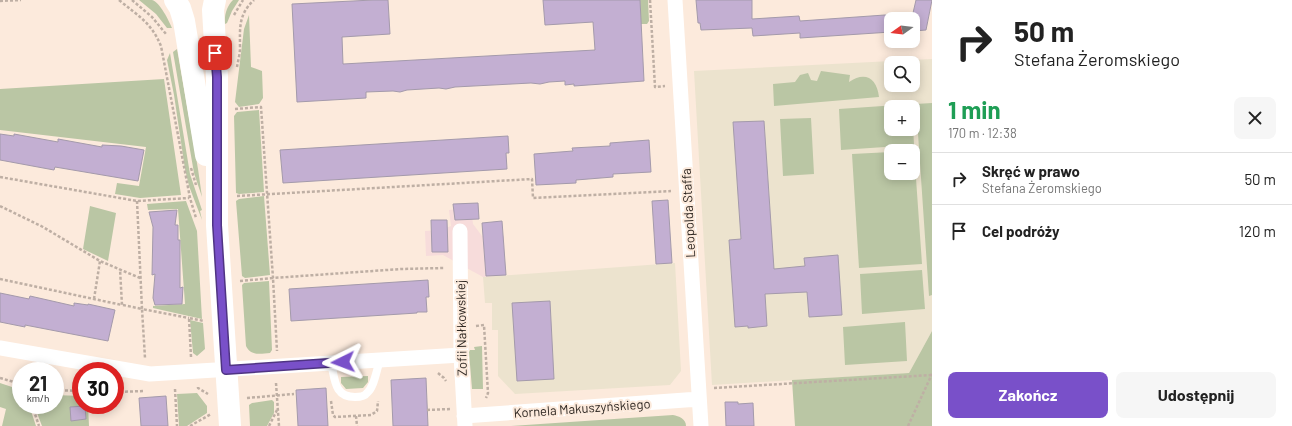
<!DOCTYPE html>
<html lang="pl">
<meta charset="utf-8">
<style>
body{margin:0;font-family:Barlow,sans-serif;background:#f6f6f6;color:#222;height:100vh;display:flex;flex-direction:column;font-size:15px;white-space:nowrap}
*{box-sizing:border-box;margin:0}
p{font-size:13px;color:#767676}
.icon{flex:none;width:22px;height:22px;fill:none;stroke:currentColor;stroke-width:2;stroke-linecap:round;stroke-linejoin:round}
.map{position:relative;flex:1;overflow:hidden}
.panel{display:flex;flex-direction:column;background:#fff;width:360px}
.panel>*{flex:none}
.top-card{background:#fff;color:#222;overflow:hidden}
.needle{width:26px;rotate:256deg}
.fabs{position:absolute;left:884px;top:12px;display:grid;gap:8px}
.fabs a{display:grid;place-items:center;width:36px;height:36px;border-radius:8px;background:#fff;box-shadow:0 2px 10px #0003;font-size:20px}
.speed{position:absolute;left:12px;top:362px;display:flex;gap:8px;font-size:20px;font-weight:700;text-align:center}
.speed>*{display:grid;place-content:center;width:52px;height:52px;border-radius:50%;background:#fff;box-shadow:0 2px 10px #0003;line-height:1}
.speed small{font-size:10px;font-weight:400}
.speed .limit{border:6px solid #d22;background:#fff;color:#111}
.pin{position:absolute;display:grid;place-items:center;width:34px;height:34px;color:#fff;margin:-17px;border-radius:8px;box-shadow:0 2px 6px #0006}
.me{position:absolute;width:44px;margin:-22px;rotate:267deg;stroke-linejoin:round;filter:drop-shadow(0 0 3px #0008)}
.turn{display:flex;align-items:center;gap:14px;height:84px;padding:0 16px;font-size:18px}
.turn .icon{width:52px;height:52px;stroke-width:2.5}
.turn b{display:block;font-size:28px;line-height:34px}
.round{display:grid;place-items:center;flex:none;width:42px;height:42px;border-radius:8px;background:#f6f6f6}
.overview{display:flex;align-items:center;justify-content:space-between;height:68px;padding:0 16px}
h1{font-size:24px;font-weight:700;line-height:30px;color:#1e9e55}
.primary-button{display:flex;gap:8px;margin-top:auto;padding:8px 16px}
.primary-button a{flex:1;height:46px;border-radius:8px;background:#7950c9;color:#fff;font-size:16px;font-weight:700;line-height:46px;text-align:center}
.primary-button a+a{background:#f6f6f6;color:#222}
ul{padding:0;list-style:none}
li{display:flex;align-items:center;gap:12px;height:52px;padding:0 16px;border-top:1px solid #e0e0e0}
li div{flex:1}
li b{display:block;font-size:15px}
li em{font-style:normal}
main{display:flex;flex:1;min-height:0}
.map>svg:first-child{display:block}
</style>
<main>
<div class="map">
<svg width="932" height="426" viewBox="0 0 932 426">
<rect width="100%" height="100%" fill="#fceadc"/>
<path fill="#f7dcdb" d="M 471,208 L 473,224 L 482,236 L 504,236 L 505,277 L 483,277 L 443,255 L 426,256 L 425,231 L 441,230 L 451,226 L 449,210 Z"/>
<path fill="#ece3ce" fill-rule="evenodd" d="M 932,59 L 932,331 L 909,373 L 712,385 L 694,71 ZM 891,63 L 913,63 L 913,85 L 891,85 ZM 891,107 L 913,107 L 913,129 L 891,129 ZM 891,151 L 913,151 L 913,173 L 891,173 Z
M 675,263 L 681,371 L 670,385 L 515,394 L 498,376 L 498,330 L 492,330 L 492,303 L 485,303 L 483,277 Z"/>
<path fill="#bac6a4" d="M 139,0 C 143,0 148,0 152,0 C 160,2 169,21 172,28 L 167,28 L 156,14 Z
M 233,0 L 239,0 L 232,11 L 227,23 L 225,24 C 224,15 227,6 233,0 Z
M 640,0 L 648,0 L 649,21 L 647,24 L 641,24 Z
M 249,15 L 251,67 L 262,71 L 263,98 L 259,104 L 239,107 L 235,102 L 244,29 Z
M 177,49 L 198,169 L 202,197 L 194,173 L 173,52 Z
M 170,53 L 190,174 L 202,210 L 200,211 L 202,220 L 189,186 L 185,169 L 174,95 L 167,60 Z
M 821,71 L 850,75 L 849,82 C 865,71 877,78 879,97 L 774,106 L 773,84 L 795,82 L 800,75 L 808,73 L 811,80 L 817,81 Z
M 164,79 L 181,195 L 140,198 L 115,194 L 117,183 L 139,186 L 146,147 L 0,130 L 0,89 Z
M 932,103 L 932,295 L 929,296 L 916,104 Z
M 912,104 L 912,107 L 891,107 L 891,129 L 913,129 L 913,125 L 914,145 L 841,150 L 839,109 Z
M 259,110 L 264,192 L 239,194 L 236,193 L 234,116 L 237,112 Z
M 811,118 L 814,174 L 783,176 L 780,119 Z
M 914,150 L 922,264 L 859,268 L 852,154 L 891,152 L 891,173 L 913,173 L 913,151 L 904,151 Z
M 264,196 L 270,275 L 245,278 L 242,276 L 236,201 L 239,199 Z
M 186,201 L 197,231 L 202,319 L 153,308 L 153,306 L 185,304 L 178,209 L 148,210 L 147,204 Z
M 90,206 L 116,213 L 108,261 L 83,249 Z
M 922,270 L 925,309 L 862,314 L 860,274 Z
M 269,281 L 272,350 L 270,353 C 260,354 251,356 246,346 L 242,285 L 244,283 Z
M 190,320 L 203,323 L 205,349 L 197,356 L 193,353 Z
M 905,322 L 907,361 L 845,365 L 843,327 Z
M 932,331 L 932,426 L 795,426 L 792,380 L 909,373 Z
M 482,346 L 483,389 L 472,389 L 469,352 L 470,350 L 475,350 L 474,347 Z
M 368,376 L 368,382 L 363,388 L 346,389 L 341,383 L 341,377 Z
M 0,383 L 21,390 L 21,405 L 29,405 L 36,426 L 2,426 L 6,409 L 0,407 Z
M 197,393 L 207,406 L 207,413 L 187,426 L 179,426 L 177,394 Z
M 55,395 L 81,396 L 81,405 L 88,405 L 89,426 L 42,426 L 34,405 L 55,405 Z
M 272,400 L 274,402 L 274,413 L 267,426 L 250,426 L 249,405 L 252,403 Z
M 673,415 C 679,416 686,419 686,426 L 511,426 Z"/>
<path fill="#c3afd2" stroke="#a49aab" d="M 373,0 L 388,0 L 390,34 L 342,37 L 343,64 L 595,50 L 593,22 L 545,25 L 543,0 L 640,0 L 644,81 L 574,86 L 574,84 L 565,85 L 565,81 L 549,82 L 540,84 L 531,83 L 455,87 L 446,89 L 439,88 L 407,90 L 400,92 L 393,91 L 366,92 L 366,98 L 297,102 L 292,4 Z
M 696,0 L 752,0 L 752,19 L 799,16 L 800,21 L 913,13 L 916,0 L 932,0 L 926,30 L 913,31 L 913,19 L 891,19 L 891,32 L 800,38 L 800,33 L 753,36 L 752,28 L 701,30 L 700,23 L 698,23 Z
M 764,121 L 774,269 L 805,266 L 804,258 L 838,255 L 842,315 L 809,317 L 807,292 L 765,294 L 767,326 L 748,328 L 748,326 L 735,327 L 729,240 L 741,239 L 733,122 Z
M 0,134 L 14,136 L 14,134 L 58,142 L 58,139 L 102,147 L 102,145 L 121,146 L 144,150 L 138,181 L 55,167 L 54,170 L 0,160 Z
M 508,136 L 509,153 L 506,153 L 507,169 L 283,183 L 280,150 Z
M 649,140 L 651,172 L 613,174 L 613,177 L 576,180 L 576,183 L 536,185 L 534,154 L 573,151 L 572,148 L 610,146 L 610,143 Z
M 668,200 L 672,263 L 656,264 L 652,201 Z
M 478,203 L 479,219 L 455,220 L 453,204 Z
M 177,210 L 175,225 L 178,225 L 178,240 L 180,240 L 180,288 L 183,287 L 182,304 L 155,305 L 153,298 L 155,274 L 152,275 L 153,227 L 149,212 Z
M 431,220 L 447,220 L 448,252 L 432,252 Z
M 502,221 L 506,275 L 486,276 L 482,223 Z
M 428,280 L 429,297 L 426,297 L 427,312 L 417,312 L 417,313 L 291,321 L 289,289 Z
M 0,293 L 29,299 L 30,296 L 74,306 L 74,303 L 88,305 L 88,304 L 115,310 L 108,341 L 25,325 L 25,327 L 0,322 Z
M 550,301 L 554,379 L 517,381 L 512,303 Z
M 426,378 L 428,426 L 393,426 L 391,380 Z
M 326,388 L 328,426 L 298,426 L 296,390 Z
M 166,396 L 168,426 L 141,426 L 139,398 Z
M 725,402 L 738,402 L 738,404 L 753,403 L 754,426 L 726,426 Z
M 85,406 L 86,419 L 71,421 L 70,407 Z"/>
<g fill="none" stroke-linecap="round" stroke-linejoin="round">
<path stroke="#beafa4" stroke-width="2.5" stroke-dasharray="3 2" stroke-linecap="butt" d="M 119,0 C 138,16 151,22 161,46 L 190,198 L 196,218
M 132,0 L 152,17 L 166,34
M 650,0 L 655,87 L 665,86
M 0,1 L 21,0
M 234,15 L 243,0
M 237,67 C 238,61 240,54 240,48 C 240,28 238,15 254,0
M 235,109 L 261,107 L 273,278 L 401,269 L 444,268
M 191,168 L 196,185
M 0,177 L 137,201 L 189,198
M 237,196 L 532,179 L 533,198 L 671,191
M 137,201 L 142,309 L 189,318
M 0,206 L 43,227 L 100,261 L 140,278
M 0,279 L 122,305 L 120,269
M 240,281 L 273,278 L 277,351
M 94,299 L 100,261
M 123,305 L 142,309 L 145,358
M 476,326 L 484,325 L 488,393 L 486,398
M 191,357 L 189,318 L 204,321
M 438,373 L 444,378 L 446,381
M 0,378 L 21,384
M 276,383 L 279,426
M 198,387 L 198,388 L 208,394
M 714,388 L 932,375
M 175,389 L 177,426
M 55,390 L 81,391
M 115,392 L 144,391
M 247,398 L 294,394
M 331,401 L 333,415 L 335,417 L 371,415 L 377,411 L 378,401
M 32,405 L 39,426
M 427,410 L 450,409
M 356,416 L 357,426
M 190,426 L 211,414
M 269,426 L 277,410
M 908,426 L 932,374"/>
<path stroke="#fff" stroke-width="8" d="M 331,363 C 335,379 334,397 355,397 C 359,397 365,396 367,393 C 375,386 376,370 380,361"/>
<path stroke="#fff" stroke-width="15" d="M 675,0 L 701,426
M 460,231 L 461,355 L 465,426
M 0,348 L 150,374 L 461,355
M 464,416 L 699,399"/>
<path stroke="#fff" stroke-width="22" d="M 175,0 L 180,8 L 184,21 L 206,155
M 215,0 L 213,10 L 217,77 L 217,225 L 230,426"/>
</g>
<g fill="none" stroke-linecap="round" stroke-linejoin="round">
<g stroke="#4f3483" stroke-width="10">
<path id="route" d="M 215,53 L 217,77 L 217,225 L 226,370 L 343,362"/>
</g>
<use href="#route" stroke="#7950c9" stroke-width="7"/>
</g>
<g text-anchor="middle" stroke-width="4" stroke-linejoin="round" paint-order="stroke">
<g font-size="13" fill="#2f2823" stroke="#fceadc">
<text transform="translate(688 213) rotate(-93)" y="5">Leopolda Staffa</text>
<text transform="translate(461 328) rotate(-91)" y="5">Zofii Nałkowskiej</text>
<text transform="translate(582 408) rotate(-4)" y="5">Kornela Makuszyńskiego</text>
</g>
</g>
</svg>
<div class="fabs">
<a><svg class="needle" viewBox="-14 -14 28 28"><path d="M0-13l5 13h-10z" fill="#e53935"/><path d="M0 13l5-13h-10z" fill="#767676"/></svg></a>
<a><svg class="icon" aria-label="search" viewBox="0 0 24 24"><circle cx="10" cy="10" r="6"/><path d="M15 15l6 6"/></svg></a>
<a>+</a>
<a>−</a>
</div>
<div class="speed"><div>21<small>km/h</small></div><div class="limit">30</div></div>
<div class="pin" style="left:215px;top:53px;background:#d93025"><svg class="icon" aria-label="arrive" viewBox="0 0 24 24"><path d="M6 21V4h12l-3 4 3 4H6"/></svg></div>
<svg class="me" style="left:343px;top:362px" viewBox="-20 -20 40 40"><path d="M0-17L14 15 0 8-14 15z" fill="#7950c9" stroke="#fff" stroke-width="4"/></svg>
</div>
<section class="panel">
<div class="top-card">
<div class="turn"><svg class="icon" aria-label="right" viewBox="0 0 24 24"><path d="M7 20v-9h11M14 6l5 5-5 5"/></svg><div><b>50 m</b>Stefana Żeromskiego</div></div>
</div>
<div class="overview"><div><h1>1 min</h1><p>170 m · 12:38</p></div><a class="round"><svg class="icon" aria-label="close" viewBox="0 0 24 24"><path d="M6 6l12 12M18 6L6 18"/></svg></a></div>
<ul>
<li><svg class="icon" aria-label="right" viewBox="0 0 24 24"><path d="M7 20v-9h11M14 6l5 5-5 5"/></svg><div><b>Skręć w prawo</b><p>Stefana Żeromskiego</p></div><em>50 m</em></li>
<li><svg class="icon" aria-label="arrive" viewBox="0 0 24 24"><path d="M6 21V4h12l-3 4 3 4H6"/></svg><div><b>Cel podróży</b></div><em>120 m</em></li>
</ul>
<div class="primary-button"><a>Zakończ</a><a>Udostępnij</a></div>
</section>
</main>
